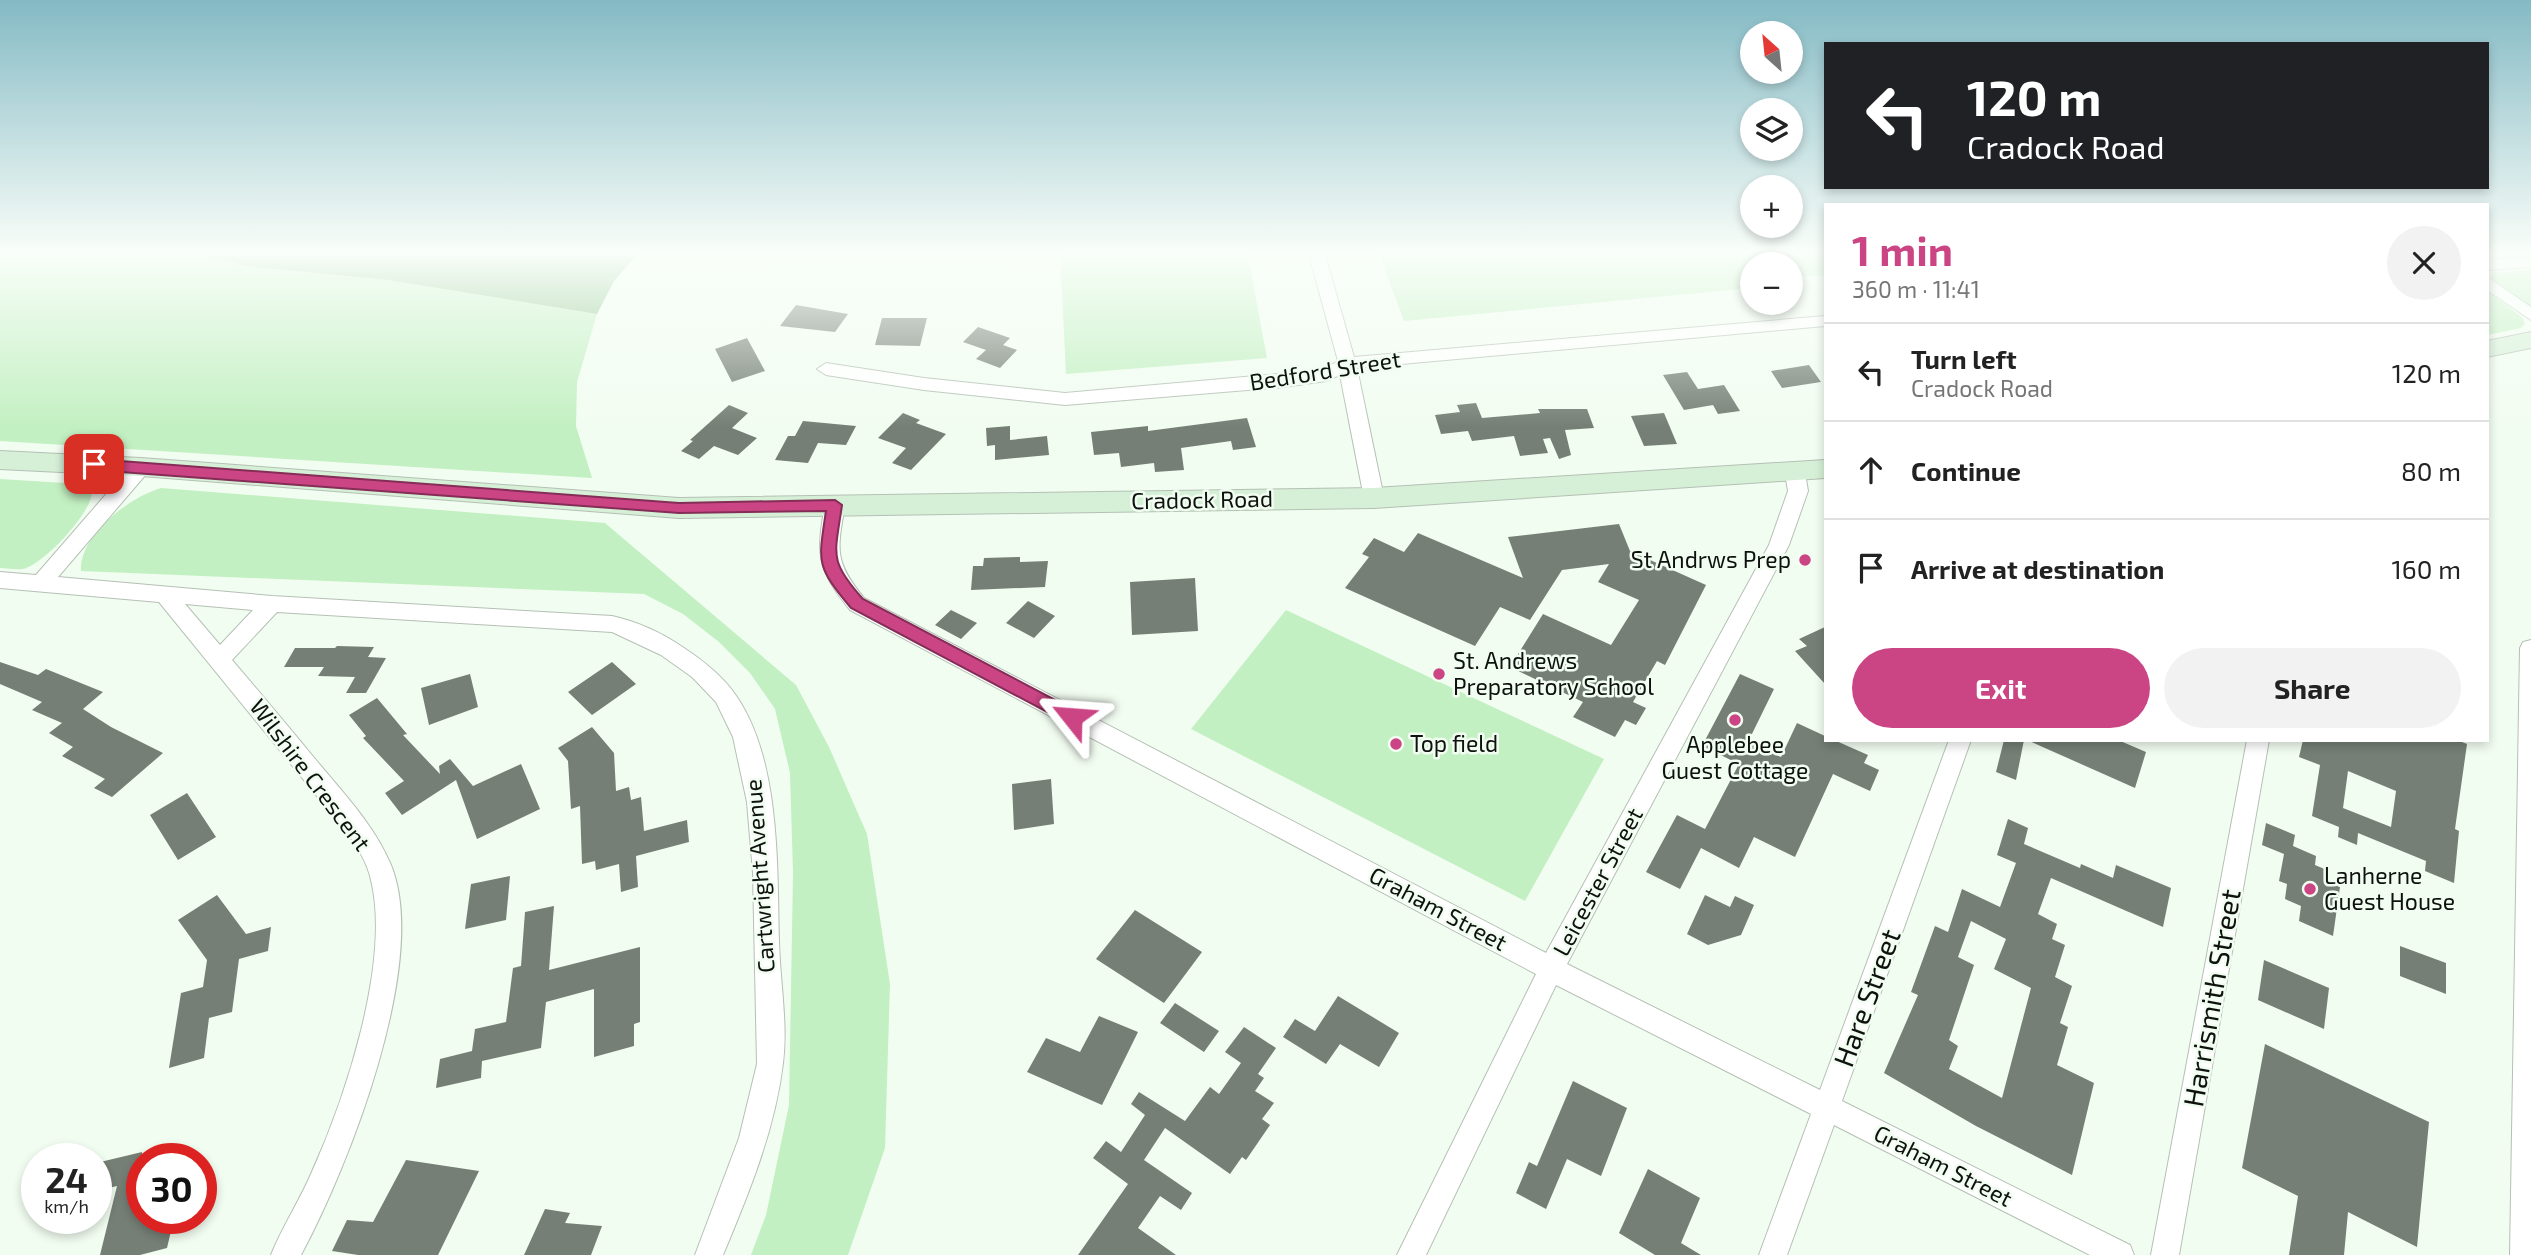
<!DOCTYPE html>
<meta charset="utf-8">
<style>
body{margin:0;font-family:"Exo 2",sans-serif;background:#f2f2f2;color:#222;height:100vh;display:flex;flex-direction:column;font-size:26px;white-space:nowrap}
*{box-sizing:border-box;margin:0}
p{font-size:23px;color:#767676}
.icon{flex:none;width:38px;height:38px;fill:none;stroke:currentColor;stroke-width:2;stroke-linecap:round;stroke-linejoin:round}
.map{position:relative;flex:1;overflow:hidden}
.details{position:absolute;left:1824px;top:203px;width:665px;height:539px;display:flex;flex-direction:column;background:#fff;border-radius:0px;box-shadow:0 4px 10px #0003}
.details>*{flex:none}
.guide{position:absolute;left:1824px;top:42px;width:665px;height:147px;border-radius:0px;box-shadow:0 4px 10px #0003;background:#202124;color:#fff;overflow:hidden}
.needle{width:46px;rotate:333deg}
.buttons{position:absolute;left:1740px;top:21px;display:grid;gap:14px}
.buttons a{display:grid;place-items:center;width:63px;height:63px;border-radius:50%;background:#fff;box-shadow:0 4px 10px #0003;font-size:35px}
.speed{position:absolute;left:21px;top:1143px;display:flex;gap:14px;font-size:35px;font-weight:700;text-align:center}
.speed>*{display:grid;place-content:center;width:91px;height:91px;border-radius:50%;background:#fff;box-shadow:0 4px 10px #0003;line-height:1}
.speed small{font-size:18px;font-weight:400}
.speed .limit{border:10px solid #d22;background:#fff;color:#111}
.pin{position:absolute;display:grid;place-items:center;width:60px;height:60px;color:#fff;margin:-30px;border-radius:14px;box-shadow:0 4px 10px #0006}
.me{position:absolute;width:77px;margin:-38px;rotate:298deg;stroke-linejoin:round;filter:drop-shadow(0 0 5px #0008)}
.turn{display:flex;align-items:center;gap:24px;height:147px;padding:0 28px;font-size:32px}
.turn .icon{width:91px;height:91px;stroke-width:2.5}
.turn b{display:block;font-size:49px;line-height:60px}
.round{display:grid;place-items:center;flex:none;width:74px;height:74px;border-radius:37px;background:#f2f2f2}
.overview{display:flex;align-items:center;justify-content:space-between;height:119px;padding:0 28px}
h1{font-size:42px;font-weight:700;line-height:52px;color:#cb4585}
.primary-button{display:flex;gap:14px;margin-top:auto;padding:14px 28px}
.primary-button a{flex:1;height:80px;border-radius:42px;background:#cb4585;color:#fff;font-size:28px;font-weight:700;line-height:80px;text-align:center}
.primary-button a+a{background:#f2f2f2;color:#222}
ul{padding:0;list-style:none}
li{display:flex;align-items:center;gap:21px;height:98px;padding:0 28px;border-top:2px solid #e0e0e0}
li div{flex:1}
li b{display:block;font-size:26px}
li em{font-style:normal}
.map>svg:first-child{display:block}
</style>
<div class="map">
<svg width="2531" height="1255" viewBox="0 0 2531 1255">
<rect width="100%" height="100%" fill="#f2fdf1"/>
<path fill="#c3f0c2" d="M 0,251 L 188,251 L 245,266 L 388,280 L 597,314 L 577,382 L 576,426 L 592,478 L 0,441 Z
M 1060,251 L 1247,251 L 1267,358 L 1066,374 Z
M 1378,251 L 1756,251 L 1765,264 L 1752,264 L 1752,288 L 1404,321 Z
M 1780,251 L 1825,251 L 1825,275 L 1797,277 Z
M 2531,270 L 2531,310 L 2490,278 L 2493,273 Z
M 2487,291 L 2523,318 L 2525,324 L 2521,328 L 2487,335 Z
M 0,479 L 82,484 L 92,491 C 93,512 43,565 23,569 C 16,570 7,568 0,568 Z
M 161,488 L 605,523 L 796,685 L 829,747 L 867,834 L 890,984 L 885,1148 L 848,1255 L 751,1255 L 766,1215 L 789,1105 L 793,873 L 790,773 L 775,709 L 750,673 L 719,642 L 683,614 L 644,594 L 81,571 C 79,535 130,497 161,488 Z
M 1286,610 L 1604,759 L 1525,901 L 1191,729 Z"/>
<path fill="#8fc38e" d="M 188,251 L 640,251 L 614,281 L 597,314 L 388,280 L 245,266 Z"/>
<path fill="#757f75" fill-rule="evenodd" d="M 796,305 L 848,314 L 835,332 L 780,326 Z
M 882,318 L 927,318 L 920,346 L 875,345 Z
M 978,327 L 1010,338 L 1003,345 L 1017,350 L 1000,368 L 976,359 L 986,350 L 963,342 Z
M 747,338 L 765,371 L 732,382 L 715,349 Z
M 1809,365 L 1821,382 L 1782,388 L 1771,371 Z
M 1687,372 L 1698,389 L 1724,385 L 1740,411 L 1718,414 L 1713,405 L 1684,410 L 1663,375 Z
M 1476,403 L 1482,418 L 1540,413 L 1538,409 L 1587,409 L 1594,428 L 1565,430 L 1571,455 L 1559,459 L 1550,438 L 1543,439 L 1548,453 L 1520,456 L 1514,436 L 1472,441 L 1468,431 L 1441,434 L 1435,415 L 1460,412 L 1457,405 Z
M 729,405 L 748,413 L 732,428 L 757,438 L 738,455 L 714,446 L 699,459 L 681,451 L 693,441 L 690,440 Z
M 903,413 L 920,420 L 916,423 L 946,434 L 911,470 L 892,463 L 906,448 L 878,438 Z
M 1664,413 L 1677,444 L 1644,446 L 1631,416 Z
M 1247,418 L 1256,447 L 1233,450 L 1231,441 L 1181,448 L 1184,470 L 1155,472 L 1154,463 L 1121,467 L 1119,453 L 1094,455 L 1091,432 L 1148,426 L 1148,431 Z
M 803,421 L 856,426 L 846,445 L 818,443 L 808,463 L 775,460 L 788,436 L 795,436 Z
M 1010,426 L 1010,440 L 1047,436 L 1049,455 L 995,460 L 995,445 L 987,446 L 986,428 Z
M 1619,524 L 1630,551 L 1706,585 L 1665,665 L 1657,661 L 1633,702 L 1646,708 L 1636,725 L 1625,720 L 1615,737 L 1573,717 L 1583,702 L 1510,667 L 1543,614 L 1611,645 L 1639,600 L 1598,582 L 1609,564 L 1562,570 L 1530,620 L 1500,607 L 1475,646 L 1345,588 L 1369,557 L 1362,554 L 1374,538 L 1404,552 L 1418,533 L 1523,578 L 1508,537 Z
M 1020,557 L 1020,562 L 1048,561 L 1045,587 L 971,590 L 973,566 L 983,566 L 984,558 Z
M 1195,578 L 1198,631 L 1132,635 L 1130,582 Z
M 1028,601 L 1055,616 L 1034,638 L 1006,623 Z
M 951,610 L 977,623 L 961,639 L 935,625 Z
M 1825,627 L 1825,684 L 1795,651 L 1807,646 L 1799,639 Z
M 337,646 L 374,647 L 368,657 L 386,658 L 366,693 L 346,693 L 355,677 L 318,676 L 324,667 L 284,667 L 295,648 L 335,648 Z
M 0,662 L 38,675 L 46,669 L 103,692 L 83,709 L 111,727 L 163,753 L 112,797 L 94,788 L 105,779 L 62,756 L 73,747 L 49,733 L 62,723 L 32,710 L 42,702 L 0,684 Z
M 612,662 L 636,684 L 592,715 L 568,692 Z
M 470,674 L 478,707 L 429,725 L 421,688 Z
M 1740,674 L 1774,689 L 1748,742 L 1781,757 L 1797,723 L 1825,736 L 1825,740 L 1834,740 L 1868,755 L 1864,763 L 1879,770 L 1870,791 L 1833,774 L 1795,857 L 1754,837 L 1739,868 L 1701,848 L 1680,889 L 1646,872 L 1677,815 L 1705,829 L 1739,764 L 1702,746 Z
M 377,698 L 407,734 L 403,735 L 440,774 L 439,766 L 450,759 L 473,786 L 521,764 L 540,809 L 477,839 L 456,780 L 402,815 L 385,793 L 404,781 L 363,738 L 366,736 L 349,715 Z
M 592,727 L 614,753 L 616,791 L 629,787 L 631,800 L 641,797 L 644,831 L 687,820 L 689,842 L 636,856 L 638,887 L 621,892 L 619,864 L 596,870 L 595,861 L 582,864 L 580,806 L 571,809 L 568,761 L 558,748 Z
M 2004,740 L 2024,740 L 2016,780 L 1996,772 Z
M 2027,740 L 2118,740 L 2146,752 L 2135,788 Z
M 2303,740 L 2457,740 L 2467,744 L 2455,829 L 2459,831 L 2454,883 L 2425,871 L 2426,861 L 2358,833 L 2357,845 L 2338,837 L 2339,827 L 2312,816 L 2320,765 L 2299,757 ZM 2348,771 L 2396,791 L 2391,827 L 2343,808 Z
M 1051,779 L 1054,824 L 1014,830 L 1012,784 Z
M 187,793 L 216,837 L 178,860 L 150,815 Z
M 2008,819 L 2028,828 L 2024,844 L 2080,868 L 2081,864 L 2113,878 L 2116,865 L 2171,888 L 2163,927 L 2051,878 L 2038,914 L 2057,924 L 2052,939 L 2065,945 L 2055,977 L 2072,986 L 2060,1023 L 2068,1027 L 2057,1065 L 2094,1083 L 2072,1175 L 1976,1126 L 1884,1073 L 1918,995 L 1911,992 L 1935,926 L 1948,932 L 1962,889 L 2000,907 L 2016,863 L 1997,855 ZM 1971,921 L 2006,939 L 1994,969 L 2031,988 L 2002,1098 L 1949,1069 L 1958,1046 L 1949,1040 L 1974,965 L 1958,957 Z
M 2266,823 L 2295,835 L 2293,846 L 2316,856 L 2315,865 L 2327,870 L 2325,881 L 2340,887 L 2333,936 L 2299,921 L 2301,906 L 2285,899 L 2287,884 L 2279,881 L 2284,854 L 2262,845 Z
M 510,876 L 506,920 L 465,929 L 471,884 Z
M 217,895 L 246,934 L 271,927 L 268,951 L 239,959 L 232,1012 L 209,1018 L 204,1058 L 169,1068 L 181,993 L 203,987 L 207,960 L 178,920 Z
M 1705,895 L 1730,907 L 1735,896 L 1754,905 L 1741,935 L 1708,945 L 1687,934 Z
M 554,906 L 549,970 L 640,947 L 640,1022 L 634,1024 L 634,1046 L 594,1057 L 594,989 L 546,1002 L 541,1048 L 482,1061 L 481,1078 L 436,1088 L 440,1059 L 472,1051 L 475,1029 L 506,1022 L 513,968 L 521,966 L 525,912 Z
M 1135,910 L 1202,952 L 1164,1003 L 1096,959 Z
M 2400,946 L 2446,963 L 2446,994 L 2400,976 Z
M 2264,960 L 2329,988 L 2324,1029 L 2258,1000 Z
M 1338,996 L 1399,1033 L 1379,1067 L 1340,1044 L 1326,1064 L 1283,1037 L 1295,1019 L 1315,1031 Z
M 1175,1003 L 1219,1031 L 1204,1052 L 1160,1023 Z
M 1099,1016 L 1138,1032 L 1102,1105 L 1027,1072 L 1046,1038 L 1080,1052 Z
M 1244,1027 L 1276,1048 L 1258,1074 L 1264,1078 L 1255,1091 L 1274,1103 L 1262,1119 L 1270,1125 L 1246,1160 L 1242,1157 L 1230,1174 L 1165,1128 L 1144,1160 L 1192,1193 L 1181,1210 L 1160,1196 L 1138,1228 L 1176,1255 L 1078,1255 L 1128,1184 L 1093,1158 L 1106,1141 L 1121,1152 L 1145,1115 L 1131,1104 L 1139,1092 L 1185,1121 L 1210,1087 L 1219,1094 L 1241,1063 L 1225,1052 Z
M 2265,1044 L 2429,1122 L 2417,1247 L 2348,1212 L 2344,1255 L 2289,1255 L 2298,1196 L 2242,1168 Z
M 1573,1081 L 1627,1108 L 1601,1176 L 1567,1159 L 1546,1209 L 1516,1193 L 1529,1162 L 1537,1166 Z
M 142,1152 L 142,1218 L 174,1218 L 167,1248 L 140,1255 L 100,1255 L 117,1186 L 96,1191 L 96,1163 Z
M 406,1160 L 479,1171 L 438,1255 L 358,1255 L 332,1251 L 347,1220 L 373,1222 Z
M 1648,1169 L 1700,1198 L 1681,1243 L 1701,1255 L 1655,1255 L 1619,1233 Z
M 545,1209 L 570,1213 L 565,1223 L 602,1226 L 591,1255 L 524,1255 Z"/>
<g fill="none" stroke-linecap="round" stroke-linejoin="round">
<g stroke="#b5c0b5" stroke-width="2">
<path id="street" d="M 1308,251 L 1324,251 L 1354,357 L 1825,316 L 1825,326 L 1357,368 L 1384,498 L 1374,505 L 1364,498 L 1340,375 L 1326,381 L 1284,387 L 1065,405 L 924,390 L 826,375 L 817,369 L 826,363 L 924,378 L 1065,393 L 1322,370 L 1338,361 Z
M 2531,257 L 2531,267 L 2487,270 L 2487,260 Z
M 2487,277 L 2531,307 L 2531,320 L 2487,290 Z
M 141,460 L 148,462 L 151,467 L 148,472 L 58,577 L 272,596 L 612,616 C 639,622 662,633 684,648 C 702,660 719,673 732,690 C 781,754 777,865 779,942 C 780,982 788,1024 783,1063 C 775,1130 749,1193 723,1255 L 695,1255 L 739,1138 L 757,1064 L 753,873 L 747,802 L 733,737 L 716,702 L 692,677 L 661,655 L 612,632 L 277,612 L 232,660 C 262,695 291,730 321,766 C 347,797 375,827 391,865 C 430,961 348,1168 301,1255 L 271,1255 C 282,1227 299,1202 311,1174 C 345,1099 391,962 371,880 C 367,862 358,848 347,833 L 159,602 L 0,588 L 0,572 L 36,575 L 134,462 ZM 185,604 L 253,610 L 220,645 Z
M 1795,466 L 1805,473 L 1808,491 L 1789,545 L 1567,964 L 1820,1090 L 1949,740 L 1971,740 L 1842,1101 L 2130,1245 L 2134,1255 L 2090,1255 L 1834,1125 L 1787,1255 L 1759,1255 L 1811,1114 L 1556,985 L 1426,1255 L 1397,1255 L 1536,974 L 850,610 C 817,569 816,555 825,505 L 828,500 L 842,500 L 845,505 C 837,550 834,562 864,598 L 1546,953 L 1769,545 L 1788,491 L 1785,473 Z
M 2531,640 L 2531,1255 L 2510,1255 L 2520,648 L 2523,642 Z
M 2247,740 L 2269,740 L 2179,1255 L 2151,1255 Z"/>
</g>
<g stroke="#b5c0b5" stroke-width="2">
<path id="secondary" d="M 2531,332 L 2531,348 L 2487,357 L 2487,341 Z
M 0,451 L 141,458 L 679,498 L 1374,488 L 1825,460 L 1825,478 L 1374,508 L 679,518 L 141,476 L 0,469 Z"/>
</g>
<use href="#street" fill="#fff" fill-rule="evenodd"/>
<use href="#secondary" fill="#d6f0d7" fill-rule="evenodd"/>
</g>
<linearGradient id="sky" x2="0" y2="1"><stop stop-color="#84bac4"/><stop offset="0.59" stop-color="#f9fef9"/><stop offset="1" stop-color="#f9fef9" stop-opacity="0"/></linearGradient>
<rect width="2531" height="427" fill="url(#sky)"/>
<path fill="#cb4585" stroke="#842d56" stroke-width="2" d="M 94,459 L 679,503 L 835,500 L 842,505 C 835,555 828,560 863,599 L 1078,712 L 1081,717 L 1078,722 L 1066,722 L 851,608 C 816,566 818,564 826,511 L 679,513 L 94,470 L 87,464 Z"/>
<g fill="#cb4585" stroke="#f2fdf1" stroke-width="2.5">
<circle cx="1805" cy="560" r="7"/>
<circle cx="1439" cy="674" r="7"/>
<circle cx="1735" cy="720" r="7"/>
<circle cx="1396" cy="744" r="7"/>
<circle cx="2310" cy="889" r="7"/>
</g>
<g text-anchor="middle" stroke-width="5" stroke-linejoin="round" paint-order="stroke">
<g font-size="23" fill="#0e110e" stroke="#f2fdf1">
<text transform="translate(1325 371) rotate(-9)" y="8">Bedford Street</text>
<text transform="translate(1202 500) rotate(-1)" y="8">Cradock Road</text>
<text transform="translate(310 775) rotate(53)" y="8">Wilshire Crescent</text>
<text transform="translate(760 876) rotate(-94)" y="8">Cartwright Avenue</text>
<text transform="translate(1598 882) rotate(-62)" y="8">Leicester Street</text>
<text transform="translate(1438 909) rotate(28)" y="8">Graham Street</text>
<text transform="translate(1943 1166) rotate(27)" y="8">Graham Street</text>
</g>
<g font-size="23" fill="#0e110e" stroke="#f2fdf1" text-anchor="start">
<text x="1791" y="568" text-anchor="end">St Andrws Prep</text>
<text x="1453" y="669">St. Andrews<tspan x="1453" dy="26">Preparatory School</tspan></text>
<text x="1410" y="752">Top field</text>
<text x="1735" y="753" text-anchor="middle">Applebee<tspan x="1735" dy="26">Guest Cottage</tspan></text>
<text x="2324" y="884">Lanherne<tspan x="2324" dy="26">Guest House</tspan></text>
</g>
<g font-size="28" fill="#0e110e" stroke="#f2fdf1">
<text transform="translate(1867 998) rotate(-70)" y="10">Hare Street</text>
<text transform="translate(2212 998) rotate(-80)" y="10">Harrismith Street</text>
</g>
</g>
</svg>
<div class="buttons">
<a><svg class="needle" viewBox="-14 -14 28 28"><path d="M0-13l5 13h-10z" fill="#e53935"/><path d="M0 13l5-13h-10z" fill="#767676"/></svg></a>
<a><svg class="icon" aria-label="layers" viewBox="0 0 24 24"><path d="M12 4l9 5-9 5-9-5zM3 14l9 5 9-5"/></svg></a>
<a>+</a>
<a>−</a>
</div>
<div class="speed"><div>24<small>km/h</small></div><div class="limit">30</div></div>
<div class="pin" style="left:94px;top:464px;background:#d93025"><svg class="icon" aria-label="arrive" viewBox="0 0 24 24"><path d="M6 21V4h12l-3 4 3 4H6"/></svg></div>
<svg class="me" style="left:1072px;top:717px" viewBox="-20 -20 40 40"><path d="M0-17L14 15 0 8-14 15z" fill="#cb4585" stroke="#fff" stroke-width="4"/></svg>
<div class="guide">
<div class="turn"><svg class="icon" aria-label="left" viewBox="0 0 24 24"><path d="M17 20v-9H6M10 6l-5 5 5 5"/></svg><div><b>120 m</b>Cradock Road</div></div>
</div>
<section class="details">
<div class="overview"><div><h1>1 min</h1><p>360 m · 11:41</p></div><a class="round"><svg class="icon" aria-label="close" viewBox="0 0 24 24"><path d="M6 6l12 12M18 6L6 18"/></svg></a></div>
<ul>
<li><svg class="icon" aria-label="left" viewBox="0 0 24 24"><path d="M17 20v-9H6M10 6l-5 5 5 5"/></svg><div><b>Turn left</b><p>Cradock Road</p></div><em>120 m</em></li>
<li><svg class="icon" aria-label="ahead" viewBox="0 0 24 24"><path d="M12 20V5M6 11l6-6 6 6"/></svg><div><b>Continue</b></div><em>80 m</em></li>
<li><svg class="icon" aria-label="arrive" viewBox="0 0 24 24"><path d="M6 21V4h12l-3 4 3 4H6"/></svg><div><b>Arrive at destination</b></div><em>160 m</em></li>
</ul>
<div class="primary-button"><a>Exit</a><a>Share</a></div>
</section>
</div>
